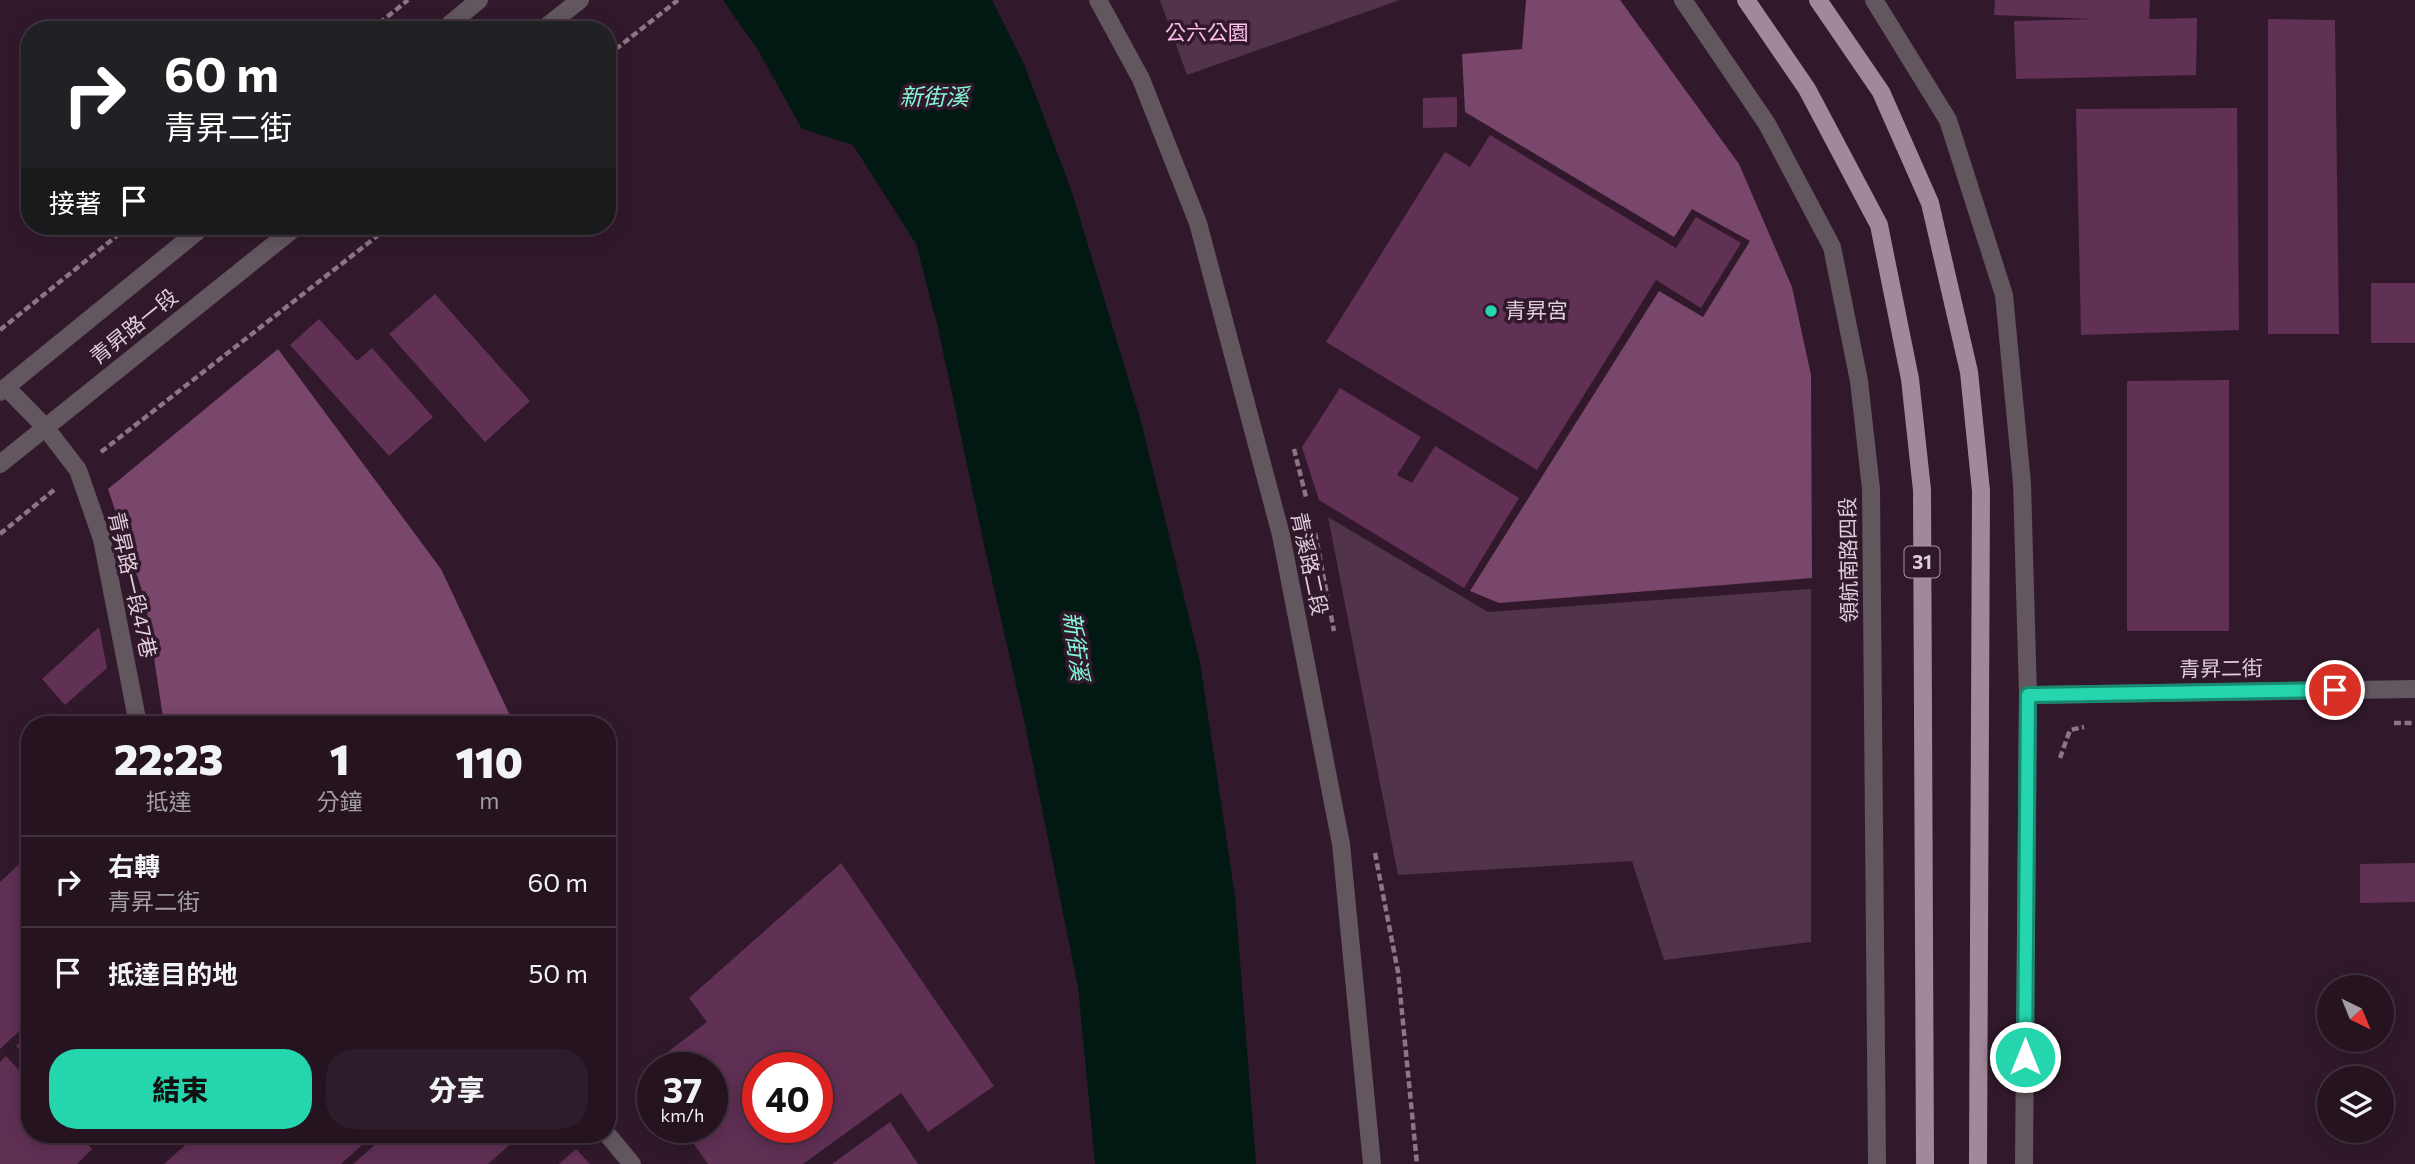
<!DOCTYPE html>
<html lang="zh-TW">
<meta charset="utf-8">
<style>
body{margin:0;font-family:Commissioner,"Noto Sans TC",sans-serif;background:#2d1c29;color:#f1f3f6;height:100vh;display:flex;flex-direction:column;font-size:26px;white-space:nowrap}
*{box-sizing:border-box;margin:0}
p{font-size:23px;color:#a39ea5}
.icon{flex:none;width:38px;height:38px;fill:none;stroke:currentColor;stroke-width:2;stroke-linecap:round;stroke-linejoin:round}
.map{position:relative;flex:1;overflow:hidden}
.sheet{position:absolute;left:21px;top:716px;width:595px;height:427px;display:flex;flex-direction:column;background:#251320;border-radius:28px;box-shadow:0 4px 18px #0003,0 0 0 2px #42323e}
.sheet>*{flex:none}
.hud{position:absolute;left:21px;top:21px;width:595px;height:214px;border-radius:28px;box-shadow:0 4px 18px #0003,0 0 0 2px #42323e;background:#202124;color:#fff;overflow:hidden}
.needle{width:46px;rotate:137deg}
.controls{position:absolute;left:2317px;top:975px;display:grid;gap:14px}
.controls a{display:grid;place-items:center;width:77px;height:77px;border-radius:50%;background:#251320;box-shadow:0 4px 18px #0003,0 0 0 2px #42323e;font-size:35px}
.speed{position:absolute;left:637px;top:1052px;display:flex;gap:14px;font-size:35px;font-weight:700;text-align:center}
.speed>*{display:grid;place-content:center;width:91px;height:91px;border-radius:50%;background:#251320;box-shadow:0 4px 18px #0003,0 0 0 2px #42323e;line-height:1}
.speed small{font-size:18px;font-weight:400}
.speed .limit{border:10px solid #d22;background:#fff;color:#111}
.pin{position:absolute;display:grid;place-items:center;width:60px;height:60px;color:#fff;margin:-30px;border:4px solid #fff;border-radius:50%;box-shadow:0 2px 7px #0007}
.me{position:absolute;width:77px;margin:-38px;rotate:0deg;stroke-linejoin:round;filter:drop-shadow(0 0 5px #0008)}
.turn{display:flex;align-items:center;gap:24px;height:147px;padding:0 28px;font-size:32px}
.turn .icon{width:91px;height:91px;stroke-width:2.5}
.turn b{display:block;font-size:49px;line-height:60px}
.then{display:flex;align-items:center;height:66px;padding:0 28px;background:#0003;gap:14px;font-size:26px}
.eta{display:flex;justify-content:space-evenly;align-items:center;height:119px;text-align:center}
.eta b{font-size:42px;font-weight:800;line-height:49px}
.cta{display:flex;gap:14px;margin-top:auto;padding:14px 28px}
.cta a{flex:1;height:80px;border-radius:28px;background:#25d5ae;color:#111;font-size:28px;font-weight:800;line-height:80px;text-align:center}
.cta a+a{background:#2d1c29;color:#f1f3f6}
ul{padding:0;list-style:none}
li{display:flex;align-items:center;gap:21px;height:91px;padding:0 28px;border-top:2px solid #42323e}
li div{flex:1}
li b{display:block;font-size:26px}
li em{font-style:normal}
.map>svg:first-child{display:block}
</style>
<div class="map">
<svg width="2415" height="1164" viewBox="0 0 2415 1164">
<rect width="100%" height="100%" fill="#31192b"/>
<path fill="#52344a" d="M 1160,0 L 1400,0 L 1187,75 Z
M 1328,517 L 1488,612 L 1811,589 L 1811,942 L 1664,960 L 1632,861 L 1398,875 Z"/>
<path fill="#79466c" d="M 1526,0 L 1620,0 L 1739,164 L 1792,287 L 1811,375 L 1812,578 L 1499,603 L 1470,591 L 1659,291 L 1703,317 L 1750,241 L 1692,209 L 1674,237 L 1465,112 L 1462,54 L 1522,49 Z
M 278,349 L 441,569 L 514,724 L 164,724 L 145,599 L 108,489 Z"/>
<path fill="#021913" d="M 723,0 L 992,0 L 1024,64 L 1072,192 L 1141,421 L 1200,662 L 1235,896 L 1256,1164 L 1095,1164 L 1078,987 L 1023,715 L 984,545 L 938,328 L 916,244 L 853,145 L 802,129 L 758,50 Z"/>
<path fill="#603055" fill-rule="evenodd" d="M 1995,0 L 2150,0 L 2149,19 L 2197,18 L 2196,75 L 2016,79 L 2014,21 L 2093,19 L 1994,15 Z
M 2268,19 L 2335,20 L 2339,334 L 2268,334 Z
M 1457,97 L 1457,127 L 1423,128 L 1423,98 Z
M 2237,108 L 2239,330 L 2081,335 L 2076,109 Z
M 1490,135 L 1676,248 L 1696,217 L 1741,243 L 1701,308 L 1656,280 L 1537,470 L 1326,342 L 1445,152 L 1470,167 Z
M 2371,283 L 2415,283 L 2415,343 L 2371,343 Z
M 435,294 L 530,401 L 485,442 L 389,334 Z
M 319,319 L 357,361 L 372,348 L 433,417 L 389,456 L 290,345 Z
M 2229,380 L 2229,631 L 2127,631 L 2127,381 Z
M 1340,388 L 1421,437 L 1397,475 L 1412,483 L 1435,446 L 1519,498 L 1464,588 L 1319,500 L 1302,447 Z
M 99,627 L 107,668 L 65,705 L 42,679 Z
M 30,854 L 30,1021 L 0,1049 L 0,882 Z
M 841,863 L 994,1086 L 928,1132 L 901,1093 L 803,1164 L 708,1164 L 682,1127 L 712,1127 L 712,1068 L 653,1068 L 653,1084 L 643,1071 L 707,1022 L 689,998 ZM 758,1068 L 817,1068 L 817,1127 L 758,1127 Z
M 2415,863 L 2415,902 L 2360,903 L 2360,864 Z
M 30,1033 L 30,1061 L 16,1046 Z
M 6,1056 L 30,1082 L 30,1134 L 78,1134 L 92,1149 L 77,1164 L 0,1164 L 0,1062 Z
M 890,1122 L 918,1164 L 832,1164 Z
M 198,1134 L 374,1134 L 341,1164 L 164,1164 Z
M 387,1134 L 522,1134 L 488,1164 L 353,1164 Z
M 576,1149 L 590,1164 L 559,1164 Z"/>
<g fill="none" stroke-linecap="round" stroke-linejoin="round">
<path stroke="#8a7685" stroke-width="4.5" stroke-dasharray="7 3.5" stroke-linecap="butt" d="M 371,30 L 408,0
M 607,56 L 678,0
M 0,330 L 129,226
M 1294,449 L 1306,497
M 101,452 L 390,226
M 1315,533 L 1334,631
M 0,534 L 54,490
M 2394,723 L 2415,723
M 2060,758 L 2070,730 L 2084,727
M 1375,853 L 1398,972 L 1417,1164"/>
<path stroke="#62565f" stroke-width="18" d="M 1098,0 L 1141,79 L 1198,223 L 1281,535 L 1341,844 L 1372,1164
M 1683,0 L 1767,124 L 1832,247 L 1859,381 L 1871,489 L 1877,1164
M 1874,0 L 1948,120 L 2004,295 L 2022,483 L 2028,695 L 2024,1164
M 443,30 L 479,0
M 542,30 L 580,0
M 6,387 L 45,427 L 78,470 L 102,539 L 138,724
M 0,392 L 204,226
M 0,464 L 297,226
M 2028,695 L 2415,689
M 607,1134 L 632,1164"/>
<path stroke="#a2889a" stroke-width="18" d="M 1746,0 L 1807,89 L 1879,225 L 1910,379 L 1922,490 L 1925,1164
M 1818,0 L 1881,92 L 1930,203 L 1969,372 L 1981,491 L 1978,1164"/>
</g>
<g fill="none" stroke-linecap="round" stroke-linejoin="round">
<g stroke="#188a71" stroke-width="18">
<path id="route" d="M 2025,1057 L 2028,695 L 2335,690"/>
</g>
<use href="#route" stroke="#25d5ae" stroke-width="12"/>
</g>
<circle fill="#25d5ae" stroke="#31192b" stroke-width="2.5" cx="1491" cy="311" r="7"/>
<g text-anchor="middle" stroke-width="7" stroke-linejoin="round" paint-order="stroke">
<rect fill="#31192b" stroke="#ab98a6" stroke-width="2" x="1904.5" y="546.5" width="35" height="31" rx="5"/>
<g font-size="19" font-weight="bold" fill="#dfceda">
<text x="1922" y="569">31</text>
</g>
<g font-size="21" fill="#febfec" stroke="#31192b">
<text x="1207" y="40">公六公園</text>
</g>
<g font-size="21" fill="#dfceda" stroke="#31192b" text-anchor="start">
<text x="1505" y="318">青昇宮</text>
</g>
<g font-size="21" fill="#dfceda" stroke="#31192b">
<text transform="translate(134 327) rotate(-39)" y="7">青昇路一段</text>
<text transform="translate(1849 560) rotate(-91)" y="7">領航南路四段</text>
<text transform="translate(1309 564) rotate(78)" y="7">青溪路二段</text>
<text transform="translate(132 585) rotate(77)" y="7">青昇路一段47巷</text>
<text transform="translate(2221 669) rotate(-1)" y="7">青昇二街</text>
</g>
<g font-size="23" font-style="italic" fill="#84f8d6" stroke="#31192b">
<text x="934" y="105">新街溪</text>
<text transform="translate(1076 646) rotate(83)" y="8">新街溪</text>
</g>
</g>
</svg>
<div class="controls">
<a><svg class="needle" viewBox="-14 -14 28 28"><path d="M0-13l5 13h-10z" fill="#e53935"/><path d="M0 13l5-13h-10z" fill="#a39ea5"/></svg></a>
<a><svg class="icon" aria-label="layers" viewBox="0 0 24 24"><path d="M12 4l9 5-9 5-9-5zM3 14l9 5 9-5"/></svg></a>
</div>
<div class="speed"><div>37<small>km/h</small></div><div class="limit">40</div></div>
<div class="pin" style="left:2335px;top:690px;background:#d93025"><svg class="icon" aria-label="arrive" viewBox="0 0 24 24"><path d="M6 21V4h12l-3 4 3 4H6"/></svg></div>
<svg class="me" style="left:2025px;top:1057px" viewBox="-20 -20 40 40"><circle r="17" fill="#25d5ae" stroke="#fff" stroke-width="3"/><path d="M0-11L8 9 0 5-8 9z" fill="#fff"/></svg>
<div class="hud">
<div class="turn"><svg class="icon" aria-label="right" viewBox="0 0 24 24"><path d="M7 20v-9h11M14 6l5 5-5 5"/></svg><div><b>60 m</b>青昇二街</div></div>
<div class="then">接著<svg class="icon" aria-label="arrive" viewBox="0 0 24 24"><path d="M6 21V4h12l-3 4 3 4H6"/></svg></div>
</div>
<section class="sheet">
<div class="eta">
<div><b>22:23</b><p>抵達</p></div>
<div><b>1</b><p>分鐘</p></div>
<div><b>110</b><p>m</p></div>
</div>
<ul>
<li><svg class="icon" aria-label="right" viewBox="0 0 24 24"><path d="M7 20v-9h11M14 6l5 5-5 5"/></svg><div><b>右轉</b><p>青昇二街</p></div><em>60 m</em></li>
<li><svg class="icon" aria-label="arrive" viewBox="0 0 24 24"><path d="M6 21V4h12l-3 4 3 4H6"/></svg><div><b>抵達目的地</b></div><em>50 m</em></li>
</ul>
<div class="cta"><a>結束</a><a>分享</a></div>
</section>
</div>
